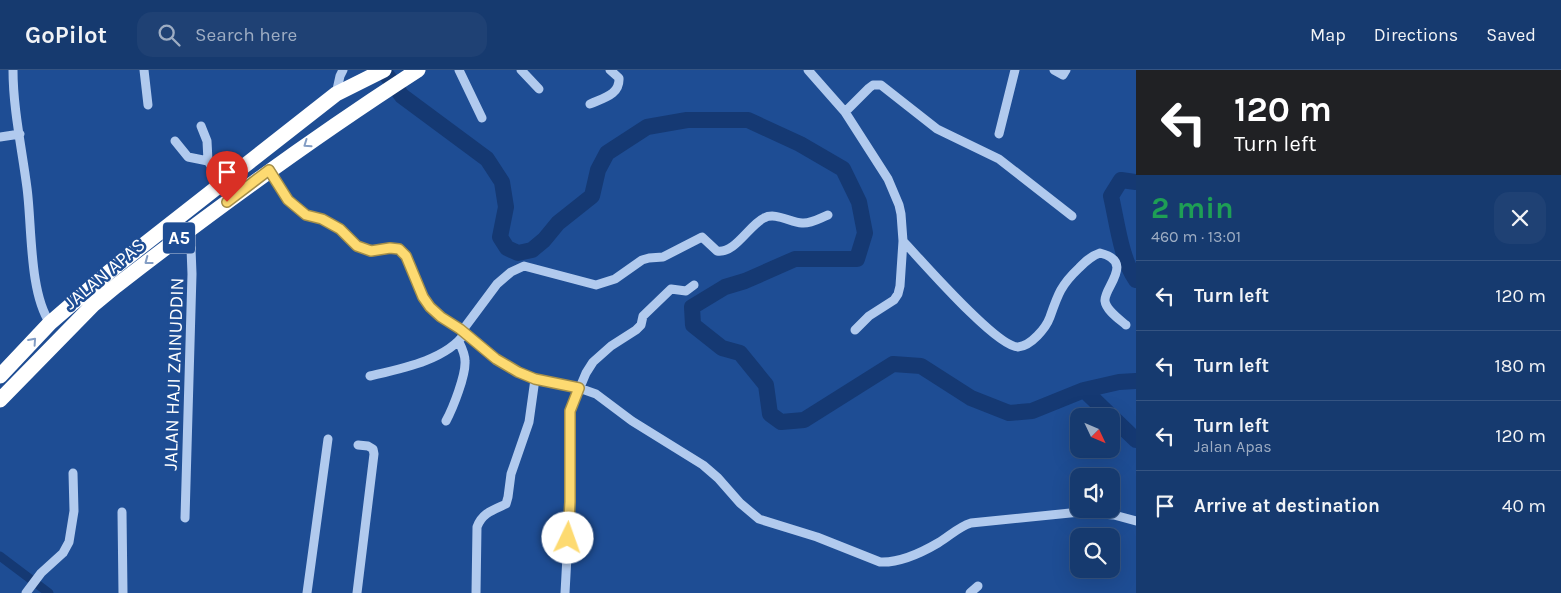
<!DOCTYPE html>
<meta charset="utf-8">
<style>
body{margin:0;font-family:Karla,sans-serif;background:#1f4174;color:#f1f3f6;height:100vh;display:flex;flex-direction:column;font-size:19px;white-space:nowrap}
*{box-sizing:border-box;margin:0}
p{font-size:16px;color:#9eadc3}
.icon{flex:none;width:28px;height:28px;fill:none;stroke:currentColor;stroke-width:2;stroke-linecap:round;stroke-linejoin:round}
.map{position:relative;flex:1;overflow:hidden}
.sheet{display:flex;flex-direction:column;background:#163a6f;width:425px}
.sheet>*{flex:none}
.top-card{background:#202124;color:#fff;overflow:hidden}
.needle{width:32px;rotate:134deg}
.fabs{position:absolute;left:1070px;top:338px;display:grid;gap:10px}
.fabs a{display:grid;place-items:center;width:50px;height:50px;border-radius:10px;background:#163a6f;box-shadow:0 5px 20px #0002,0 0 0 1px #355482;font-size:25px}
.pin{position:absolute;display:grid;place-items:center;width:42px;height:42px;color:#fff;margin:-51px -21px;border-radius:50% 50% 50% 0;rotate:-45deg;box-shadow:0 0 5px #0007}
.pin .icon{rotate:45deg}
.me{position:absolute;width:55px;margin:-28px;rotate:3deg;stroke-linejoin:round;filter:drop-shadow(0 0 4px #0008)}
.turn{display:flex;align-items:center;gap:18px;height:105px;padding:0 15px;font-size:22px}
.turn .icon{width:65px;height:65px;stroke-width:2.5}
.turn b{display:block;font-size:35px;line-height:42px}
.round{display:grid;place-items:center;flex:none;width:52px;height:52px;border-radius:15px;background:#1f4174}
.summary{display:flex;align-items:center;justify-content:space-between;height:85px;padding:0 15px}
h1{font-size:30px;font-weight:700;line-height:38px;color:#1e9e55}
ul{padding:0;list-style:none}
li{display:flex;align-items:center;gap:15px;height:70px;padding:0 15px;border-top:1px solid #355482}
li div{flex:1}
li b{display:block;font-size:19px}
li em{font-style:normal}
header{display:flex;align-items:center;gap:30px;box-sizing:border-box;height:70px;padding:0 25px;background:#163a6f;border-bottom:1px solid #355482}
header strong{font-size:24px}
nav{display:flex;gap:28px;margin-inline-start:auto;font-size:18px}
.search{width:350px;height:45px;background:#1f4174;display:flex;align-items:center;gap:12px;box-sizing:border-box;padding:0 18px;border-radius:15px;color:#9eadc3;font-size:19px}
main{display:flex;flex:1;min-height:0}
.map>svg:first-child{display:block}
</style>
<header>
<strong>GoPilot</strong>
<div class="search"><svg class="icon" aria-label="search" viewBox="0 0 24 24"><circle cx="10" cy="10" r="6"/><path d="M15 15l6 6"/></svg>Search here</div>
<nav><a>Map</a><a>Directions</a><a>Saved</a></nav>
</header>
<main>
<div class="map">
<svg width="1136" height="523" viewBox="0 0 1136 523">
<rect width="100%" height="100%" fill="#1e4d94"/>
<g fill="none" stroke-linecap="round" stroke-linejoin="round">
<path stroke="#153973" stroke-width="9" d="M 0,486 L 49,523"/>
<path stroke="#153973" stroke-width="16" d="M 383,0 L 402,26 L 487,89 L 502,112 L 506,137 L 500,167 L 507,178 L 518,183 L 532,180 L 544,170 L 558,153 L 592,126 L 598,100 L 607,83 L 647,57 L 687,50 L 748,50 L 800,74 L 843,99 L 859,132 L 865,163 L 857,189 L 795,189 L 745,211 L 725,217 L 692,237 L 693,255 L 722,278 L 740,283 L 766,315 L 770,344 L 781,352 L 804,350 L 893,294 L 921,296 L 971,328 L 1009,343 L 1032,341 L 1084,320 L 1119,312 L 1136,311
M 1136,112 L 1121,110 L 1111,126 C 1117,152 1121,189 1136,210
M 1084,320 L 1111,346
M 1111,346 L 1136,370"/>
<path stroke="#b1caee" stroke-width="9" d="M 13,0 C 13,39 22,79 27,118 C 32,155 29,223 50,253
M 144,0 L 148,35
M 459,0 L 482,48
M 521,0 L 539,19
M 808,0 L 845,42 L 888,109 L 899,135 L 901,144 L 903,171 L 900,216 L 898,224 L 894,230 L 869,246 L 855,260
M 1054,0 L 1063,5 L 1066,0
M 336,24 L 340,6 L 343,0
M 590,34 C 603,28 620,25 619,8 L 610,0
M 845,42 L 869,18 L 873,15 L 881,15 L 937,59 L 999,89 L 1072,146
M 201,56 L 207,71 L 208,91 L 223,114
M 999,64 L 1015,0
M 0,67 L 20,64
M 175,71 L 188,87 L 208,91
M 269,100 L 288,130 L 306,145 L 322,149 L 339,159 L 357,176 L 371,181 L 390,178 L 399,179 L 406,186 L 423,227 L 430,237 L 441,247 L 460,259 L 496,289 L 518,302 L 535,309 L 579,318 L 596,324 L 632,351 L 703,395 L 718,408 L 740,433 L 759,449 L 817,467 L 880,492 C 900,493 921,483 938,473 C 950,466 958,457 971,453 L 1080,442 L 1114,445 L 1136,451
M 903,171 C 921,190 996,277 1018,277 C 1031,276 1046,258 1050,247 C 1058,224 1061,215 1079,198 C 1085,192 1091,186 1100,183 C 1136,192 1103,218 1105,231 C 1106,240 1119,249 1126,255
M 462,261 L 497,214 L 511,202 L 524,196 L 596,215 L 615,209 L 642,190 L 649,188 L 663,187 L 702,167 L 717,181 C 735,184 749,155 764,148 C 775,142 790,152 802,153 C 811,154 820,148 828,145
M 370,306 C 400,299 447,290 465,263
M 446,351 C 453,338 466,305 465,291 C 465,284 462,278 459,272
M 122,442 L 123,523
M 185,448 L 192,204 L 191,178 L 185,163
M 26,523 L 41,503 L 63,483 L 69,472 L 74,441 L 73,403
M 307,523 L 328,369
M 357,523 L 374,384 L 373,379 L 368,376 L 358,375
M 476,523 L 477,457 C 482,443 493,440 506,434 L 508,427 L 511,404 L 529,352 L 535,309
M 565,523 L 570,431 L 570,341 L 586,303 L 593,292 L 611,276 L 636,260 L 641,255 L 643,246 L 671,219 L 686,221 L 694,215
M 970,523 L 978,516"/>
<path stroke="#fff" stroke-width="15" d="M 0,306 L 50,253 L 109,202 L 336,24 L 384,0
M 0,330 L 93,235 L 116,216 C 214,140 314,67 418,0"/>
</g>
<defs><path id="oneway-chevron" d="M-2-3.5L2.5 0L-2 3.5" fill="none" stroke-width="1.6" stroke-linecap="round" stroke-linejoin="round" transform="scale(1.25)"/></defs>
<g stroke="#839dc4">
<use href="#oneway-chevron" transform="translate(307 74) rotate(145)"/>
<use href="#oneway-chevron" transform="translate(148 191) rotate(143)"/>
<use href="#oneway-chevron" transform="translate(33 271) rotate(-48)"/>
</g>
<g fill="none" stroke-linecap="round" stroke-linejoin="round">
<g stroke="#a48e49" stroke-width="12">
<path id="route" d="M 227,132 L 269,100 L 288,130 L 306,145 L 322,149 L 340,159 L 357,176 L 371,181 L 390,178 L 399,179 L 406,186 L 423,227 L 430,237 L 441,247 L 460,259 L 496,289 L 518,302 L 535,309 L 579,318 L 570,341 L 570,432 L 568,468"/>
</g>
<use href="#route" stroke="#fdda71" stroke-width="9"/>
</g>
<g text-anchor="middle" stroke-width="5" stroke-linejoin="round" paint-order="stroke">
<rect fill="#1e4d94" stroke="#bccadf" stroke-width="1" x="163" y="152.5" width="32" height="31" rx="4"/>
<g font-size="18" font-weight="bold" fill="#fff">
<text x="179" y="174">A5</text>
</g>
<g font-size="19" fill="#fff" stroke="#1e4d94">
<text transform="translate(104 203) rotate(-40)" y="7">JALAN APAS</text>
<text transform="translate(173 304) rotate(-88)" y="7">JALAN HAJI ZAINUDDIN</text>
</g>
</g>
</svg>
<div class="fabs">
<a><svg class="needle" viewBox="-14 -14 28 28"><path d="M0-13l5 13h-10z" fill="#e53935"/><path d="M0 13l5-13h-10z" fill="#9eadc3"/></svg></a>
<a><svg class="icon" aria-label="sound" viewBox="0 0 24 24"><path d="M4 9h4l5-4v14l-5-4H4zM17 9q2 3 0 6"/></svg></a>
<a><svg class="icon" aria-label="search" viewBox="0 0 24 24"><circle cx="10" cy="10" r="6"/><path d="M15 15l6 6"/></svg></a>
</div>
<div class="pin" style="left:227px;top:132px;background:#d93025"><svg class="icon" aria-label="arrive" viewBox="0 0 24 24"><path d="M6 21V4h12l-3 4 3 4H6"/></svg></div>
<svg class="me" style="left:568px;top:468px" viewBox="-20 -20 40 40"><circle r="19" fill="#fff"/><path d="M0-13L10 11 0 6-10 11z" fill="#fdda71"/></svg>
</div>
<section class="sheet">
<div class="top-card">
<div class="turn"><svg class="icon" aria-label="left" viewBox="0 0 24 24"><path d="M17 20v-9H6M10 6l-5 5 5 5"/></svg><div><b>120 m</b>Turn left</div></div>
</div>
<div class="summary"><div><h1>2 min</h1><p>460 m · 13:01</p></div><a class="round"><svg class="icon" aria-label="close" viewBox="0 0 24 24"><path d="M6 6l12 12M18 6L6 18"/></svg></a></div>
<ul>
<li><svg class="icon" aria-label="left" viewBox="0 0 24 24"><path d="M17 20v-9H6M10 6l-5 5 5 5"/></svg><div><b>Turn left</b></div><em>120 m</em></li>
<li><svg class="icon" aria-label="left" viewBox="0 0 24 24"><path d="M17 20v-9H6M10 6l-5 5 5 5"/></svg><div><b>Turn left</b></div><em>180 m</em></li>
<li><svg class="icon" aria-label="left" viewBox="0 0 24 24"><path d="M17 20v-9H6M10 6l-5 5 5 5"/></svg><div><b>Turn left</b><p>Jalan Apas</p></div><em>120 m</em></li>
<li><svg class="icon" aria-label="arrive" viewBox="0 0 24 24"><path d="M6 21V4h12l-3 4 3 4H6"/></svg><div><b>Arrive at destination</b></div><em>40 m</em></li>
</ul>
</section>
</main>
